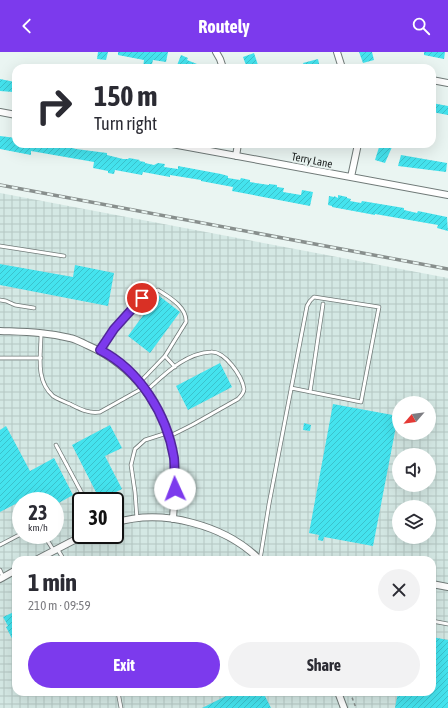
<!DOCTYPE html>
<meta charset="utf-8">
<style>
body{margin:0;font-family:"Asap Condensed",sans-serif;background:#f2f2f3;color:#2b2b33;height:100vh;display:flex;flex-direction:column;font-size:15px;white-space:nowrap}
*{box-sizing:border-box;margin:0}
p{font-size:13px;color:#7c7c81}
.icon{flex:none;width:22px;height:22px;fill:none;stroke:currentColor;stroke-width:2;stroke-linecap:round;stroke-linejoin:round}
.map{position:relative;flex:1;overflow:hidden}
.drawer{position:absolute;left:12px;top:504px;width:424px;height:140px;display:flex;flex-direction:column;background:#fff;border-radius:12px;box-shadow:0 4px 16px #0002}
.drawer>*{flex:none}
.banner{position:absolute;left:12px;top:12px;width:424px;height:84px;border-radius:12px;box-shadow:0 4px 16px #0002;background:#fff;color:#2b2b33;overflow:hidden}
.needle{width:26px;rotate:242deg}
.buttons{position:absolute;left:392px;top:344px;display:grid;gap:8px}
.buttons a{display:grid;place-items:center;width:44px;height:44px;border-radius:50%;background:#fff;box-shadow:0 4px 16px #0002;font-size:20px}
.speed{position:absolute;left:12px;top:440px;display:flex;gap:8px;font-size:20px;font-weight:700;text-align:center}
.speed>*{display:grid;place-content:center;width:52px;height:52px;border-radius:50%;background:#fff;box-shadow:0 4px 16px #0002;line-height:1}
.speed small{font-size:10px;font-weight:400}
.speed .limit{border:2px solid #111;border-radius:6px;background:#fff;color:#111}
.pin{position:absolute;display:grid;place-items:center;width:34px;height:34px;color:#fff;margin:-17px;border:2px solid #fff;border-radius:50%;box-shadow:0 1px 4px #0007}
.me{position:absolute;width:44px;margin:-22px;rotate:358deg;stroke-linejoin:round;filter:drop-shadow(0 0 3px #0008)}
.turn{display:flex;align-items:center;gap:14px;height:84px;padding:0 16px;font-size:18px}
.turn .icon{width:52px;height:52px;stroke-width:2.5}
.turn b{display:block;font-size:28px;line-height:34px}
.round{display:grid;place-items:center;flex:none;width:42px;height:42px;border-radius:21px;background:#f2f2f3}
.overview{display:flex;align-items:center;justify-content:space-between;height:68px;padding:0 16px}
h1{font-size:24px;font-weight:700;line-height:30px}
.primary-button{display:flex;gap:8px;margin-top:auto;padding:8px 16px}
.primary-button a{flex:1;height:46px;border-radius:24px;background:#7c3aed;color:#fff;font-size:16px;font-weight:700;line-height:46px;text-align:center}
.primary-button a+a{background:#f2f2f3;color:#2b2b33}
header{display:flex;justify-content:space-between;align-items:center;height:52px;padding:0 16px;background:#7c3aed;color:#fff;font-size:18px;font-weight:700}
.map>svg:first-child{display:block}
</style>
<header><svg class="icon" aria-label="back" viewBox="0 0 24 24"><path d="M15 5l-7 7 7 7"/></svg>Routely<svg class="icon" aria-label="search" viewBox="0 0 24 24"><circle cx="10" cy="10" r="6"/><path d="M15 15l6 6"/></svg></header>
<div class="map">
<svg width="448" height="656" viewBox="0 0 448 656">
<defs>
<pattern id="industrial-grid" width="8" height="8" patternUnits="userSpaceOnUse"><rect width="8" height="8" fill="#d4e8e4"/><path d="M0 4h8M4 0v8" fill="none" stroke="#b5c7c3"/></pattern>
<pattern id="building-hatch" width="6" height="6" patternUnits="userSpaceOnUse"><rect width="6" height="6" fill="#44e3ee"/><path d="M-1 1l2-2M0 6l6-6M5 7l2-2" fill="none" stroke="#3bc2cc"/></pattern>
</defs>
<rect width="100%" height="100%" fill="#eaf5f2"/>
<path fill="url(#industrial-grid)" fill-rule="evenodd" d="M 0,141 L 448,226 L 448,656 L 0,656 ZM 399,351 L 429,351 L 429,381 L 399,381 ZM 399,403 L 429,403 L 429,433 L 399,433 ZM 21,449 L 55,449 L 55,483 L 21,483 ZM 81,449 L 115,449 L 115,483 L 81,483 ZM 399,455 L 429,455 L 429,485 L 399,485 ZM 16,508 L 432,508 L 432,640 L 16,640 Z"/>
<path fill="url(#building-hatch)" d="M 98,0 L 108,0 L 106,8 L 97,7 Z
M 118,0 L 168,0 L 166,10 L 153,8 L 151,16 L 143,16 L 144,8 L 118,3 Z
M 359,0 L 372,0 L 374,8 L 363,11 Z
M 424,0 L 445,0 L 444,7 L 424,3 Z
M 254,1 L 259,16 L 247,16 L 243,5 Z
M 181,3 L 188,6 L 187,8 L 207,16 L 176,16 Z
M 318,7 L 320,16 L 305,16 L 303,11 Z
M 0,27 L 15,30 L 13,40 L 0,39 Z
M 432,51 L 448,54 L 448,63 L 432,60 Z
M 0,84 L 16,86 L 16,92 L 61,92 L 61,93 L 76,97 L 107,101 L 107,103 L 123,107 L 128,107 L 129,106 L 140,108 L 139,109 L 145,110 L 145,111 L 154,113 L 158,111 L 165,112 L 164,115 L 178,117 L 178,114 L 221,122 L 228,124 L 228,126 L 240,128 L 241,126 L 250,128 L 250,130 L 269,133 L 269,132 L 277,133 L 277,135 L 284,136 L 283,140 L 301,143 L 302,138 L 313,140 L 310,154 L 232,139 L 233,135 L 201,129 L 201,128 L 170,123 L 170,125 L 143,120 L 142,123 L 115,118 L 114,122 L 108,121 L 108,119 L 93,116 L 94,110 L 31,99 L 31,103 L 0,97 Z
M 380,92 L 390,92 L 392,95 L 385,111 L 375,108 Z
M 401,103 L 447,111 L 446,120 L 398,114 Z
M 338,143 L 347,145 L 347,146 L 351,147 L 350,149 L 361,151 L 362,149 L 404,156 L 404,158 L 417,161 L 418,159 L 447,165 L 448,179 L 437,176 L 438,173 L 375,162 L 375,163 L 332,155 L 332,154 L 328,153 L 329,144 L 334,145 L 334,144 L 338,146 Z
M 0,212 L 73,225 L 75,213 L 114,221 L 108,254 L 0,233 Z
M 158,243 L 180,260 L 150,301 L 128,284 Z
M 220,311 L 232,335 L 188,358 L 176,334 Z
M 333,352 L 398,364 L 373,494 L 324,485 L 323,489 L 318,488 L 319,483 L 309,481 Z
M 304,371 L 311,373 L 310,379 L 303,378 Z
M 110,373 L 122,396 L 105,404 L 122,437 L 100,448 L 72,393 Z
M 6,374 L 30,419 L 54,406 L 73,443 L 55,453 L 55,449 L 26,449 L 25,447 L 0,460 L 0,378 Z
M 16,559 L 16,594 L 6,575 L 8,574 L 3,565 Z
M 432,585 L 448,588 L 448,656 L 395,656 L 398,640 L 432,640 Z
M 234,640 L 263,640 L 271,656 L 202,656 Z"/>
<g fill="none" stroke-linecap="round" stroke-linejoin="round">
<g stroke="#707a78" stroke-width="4.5">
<path id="service" d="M 0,194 L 64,204
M 0,248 L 6,249 L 15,253 L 34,256
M 41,282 C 41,303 35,328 53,344 C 58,347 65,350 70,352 C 80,357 89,362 100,360 L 143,336
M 100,298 C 111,282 138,241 158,238 C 169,245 187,255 186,270 L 165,304 L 139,331
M 165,304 L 175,315
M 0,306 L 41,306
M 146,339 C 164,323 185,301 211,300 C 225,299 242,324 244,337 C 244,341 241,344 238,347 L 192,373 L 168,385
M 310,340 L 323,252
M 56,393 L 86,449
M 137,467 L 135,440 L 131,413 L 135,397 L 145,388 L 167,381
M 44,483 L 54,499
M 0,493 L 21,482
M 58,498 L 64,508
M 260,508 L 269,452 L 307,254 L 310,249 L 314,245 L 379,255 L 361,350 L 291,336
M 0,518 L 3,525
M 13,520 L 16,526
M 432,569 L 448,572
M 118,640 L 121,656"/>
</g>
<g stroke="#707a78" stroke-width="8">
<path id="minor" d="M 216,0 L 220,7 L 223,16
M 337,0 L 342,16
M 432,28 L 448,31
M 0,60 L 16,63
M 172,92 L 448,143
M 236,104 L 238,92
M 351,125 L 358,92
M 0,279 C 24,280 46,280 70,286 C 75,287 81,290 87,293 C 133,313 166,356 174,406 C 177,426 174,447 173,467
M 115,471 C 162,456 225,473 260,508
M 36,508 L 84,483
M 0,527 L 16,518
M 432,532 L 448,535
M 338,640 L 344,656"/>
</g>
<path stroke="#868d8b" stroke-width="1.5" stroke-dasharray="3 3" stroke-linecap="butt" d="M 350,640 L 356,656"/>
<use href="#service" stroke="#fff" stroke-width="3"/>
<use href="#minor" stroke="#fff" stroke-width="6"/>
<g stroke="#888f8d" stroke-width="3.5">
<path id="rail" d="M 0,133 L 448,217"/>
</g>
<use href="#rail" stroke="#eaf5f2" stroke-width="2" stroke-dasharray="6" stroke-linecap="butt"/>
</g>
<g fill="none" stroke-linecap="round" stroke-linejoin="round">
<g stroke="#51269a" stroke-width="10">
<path id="route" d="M 142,246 L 114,277 L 100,298 C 140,318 167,363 174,406 C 175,416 174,427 175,437"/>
</g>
<use href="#route" stroke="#7c3aed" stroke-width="7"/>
</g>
<g text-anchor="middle" stroke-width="4" stroke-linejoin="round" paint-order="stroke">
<g font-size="11" fill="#1b1f1e" stroke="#eaf5f2">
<text transform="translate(312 108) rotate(11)" y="4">Terry Lane</text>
</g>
</g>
</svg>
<div class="buttons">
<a><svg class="needle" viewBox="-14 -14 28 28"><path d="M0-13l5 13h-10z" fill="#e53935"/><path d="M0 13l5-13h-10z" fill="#7c7c81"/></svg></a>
<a><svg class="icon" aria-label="sound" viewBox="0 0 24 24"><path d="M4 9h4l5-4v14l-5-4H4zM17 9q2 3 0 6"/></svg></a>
<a><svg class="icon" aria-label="layers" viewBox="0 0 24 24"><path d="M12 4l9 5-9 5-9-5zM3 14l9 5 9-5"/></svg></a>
</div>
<div class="speed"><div>23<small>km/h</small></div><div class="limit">30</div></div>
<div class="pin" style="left:142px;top:246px;background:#d93025"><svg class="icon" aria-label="arrive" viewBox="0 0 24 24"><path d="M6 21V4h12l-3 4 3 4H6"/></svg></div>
<svg class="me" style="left:175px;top:437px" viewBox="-20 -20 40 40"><circle r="19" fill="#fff"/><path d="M0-13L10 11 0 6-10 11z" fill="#7c3aed"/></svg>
<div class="banner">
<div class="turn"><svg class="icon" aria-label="right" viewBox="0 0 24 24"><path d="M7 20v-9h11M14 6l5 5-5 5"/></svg><div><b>150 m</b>Turn right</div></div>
</div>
<section class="drawer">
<div class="overview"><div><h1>1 min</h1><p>210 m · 09:59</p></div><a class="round"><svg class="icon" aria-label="close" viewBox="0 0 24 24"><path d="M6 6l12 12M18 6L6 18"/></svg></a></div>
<div class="primary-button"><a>Exit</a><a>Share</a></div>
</section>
</div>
